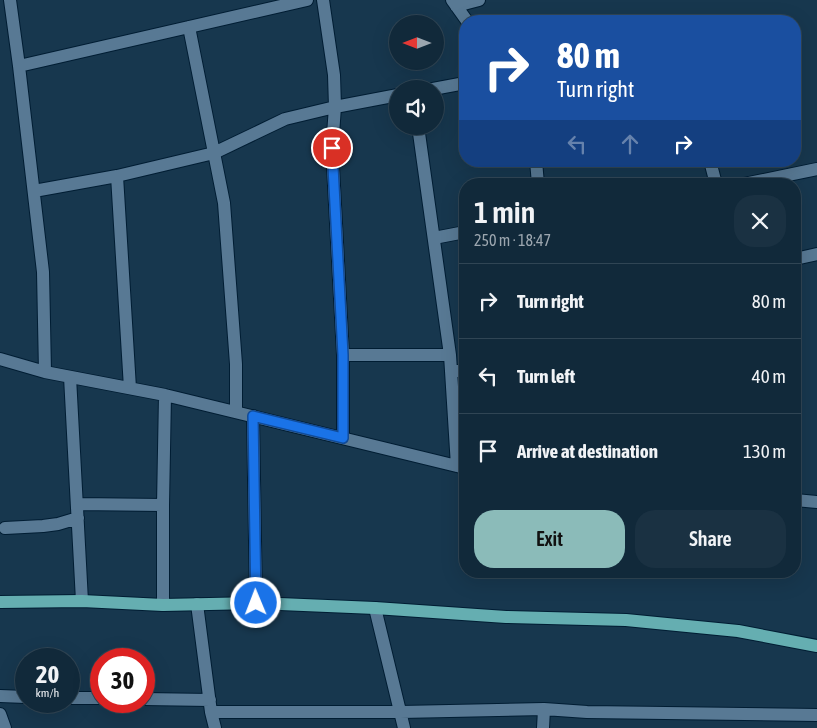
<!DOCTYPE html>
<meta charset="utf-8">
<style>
body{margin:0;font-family:"Asap Condensed",sans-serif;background:#1a3142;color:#f1f3f6;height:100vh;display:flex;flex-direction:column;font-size:19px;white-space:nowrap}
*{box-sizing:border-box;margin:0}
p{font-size:16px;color:#9ca6af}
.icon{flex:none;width:28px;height:28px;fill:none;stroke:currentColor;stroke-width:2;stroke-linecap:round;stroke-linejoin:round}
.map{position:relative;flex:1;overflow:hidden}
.panel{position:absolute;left:459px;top:178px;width:342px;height:400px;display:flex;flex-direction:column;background:#11293a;border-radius:20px;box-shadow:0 5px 20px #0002,0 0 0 1px #304554}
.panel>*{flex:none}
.hud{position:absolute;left:459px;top:15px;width:342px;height:152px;border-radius:20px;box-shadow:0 5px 20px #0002,0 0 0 1px #304554;background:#1a4fa0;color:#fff;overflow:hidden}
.needle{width:32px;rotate:270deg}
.fabs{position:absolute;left:389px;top:15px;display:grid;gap:10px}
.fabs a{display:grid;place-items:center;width:55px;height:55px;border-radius:50%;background:#11293a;box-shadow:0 5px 20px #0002,0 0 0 1px #304554;font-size:25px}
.speed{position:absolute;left:15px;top:648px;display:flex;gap:10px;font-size:25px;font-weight:700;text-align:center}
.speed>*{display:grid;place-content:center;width:65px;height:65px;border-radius:50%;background:#11293a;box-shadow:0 5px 20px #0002,0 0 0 1px #304554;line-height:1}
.speed small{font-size:12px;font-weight:400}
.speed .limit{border:8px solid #d22;background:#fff;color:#111}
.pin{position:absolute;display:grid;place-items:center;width:42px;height:42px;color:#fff;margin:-21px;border:2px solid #fff;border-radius:50%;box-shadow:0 1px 5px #0007}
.me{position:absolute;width:55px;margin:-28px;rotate:359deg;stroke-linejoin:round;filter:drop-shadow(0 0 4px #0008)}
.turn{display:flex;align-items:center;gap:18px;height:105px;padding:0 15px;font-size:22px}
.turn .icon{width:65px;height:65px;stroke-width:2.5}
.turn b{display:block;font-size:35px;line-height:42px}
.lanes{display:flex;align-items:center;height:48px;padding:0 15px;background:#0003;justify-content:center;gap:25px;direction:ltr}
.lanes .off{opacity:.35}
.round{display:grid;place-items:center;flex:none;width:52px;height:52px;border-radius:20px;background:#1a3142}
.head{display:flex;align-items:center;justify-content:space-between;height:85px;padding:0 15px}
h1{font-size:30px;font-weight:600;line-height:38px}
.action{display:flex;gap:10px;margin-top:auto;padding:10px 15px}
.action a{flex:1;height:58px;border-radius:20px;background:#8bbbb9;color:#111;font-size:20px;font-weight:600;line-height:58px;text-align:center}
.action a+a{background:#1a3142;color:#f1f3f6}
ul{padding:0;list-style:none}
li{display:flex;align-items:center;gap:15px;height:75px;padding:0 15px;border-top:1px solid #304554}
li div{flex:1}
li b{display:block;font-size:19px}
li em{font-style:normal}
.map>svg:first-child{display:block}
</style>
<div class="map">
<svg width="817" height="728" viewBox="0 0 817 728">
<rect width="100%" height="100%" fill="#17374e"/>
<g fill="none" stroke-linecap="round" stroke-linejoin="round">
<g stroke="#001d33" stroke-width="14">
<path id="minor" d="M 10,0 L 19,66 L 43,272 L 45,372
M 323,0 L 334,75 L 335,107 L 332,148 L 343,355 L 343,438
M 452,0 L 467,21
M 456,6 L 479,0
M 189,27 L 224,203 L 236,364 L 236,412
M 19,66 L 307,0
M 433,89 L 465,83
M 418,126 L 450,355 L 457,466
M 536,161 L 538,184
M 710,161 L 716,184
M 117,176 L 130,388
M 744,184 L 817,169
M 34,191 L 117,176 L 214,153 L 285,119 L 335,107 L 398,95
M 434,238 L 465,232
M 795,259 L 817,254
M 343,355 L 450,355
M 0,359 L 45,372 L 165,395 L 465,468
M 451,371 L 465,371
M 70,377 L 82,601
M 253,416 L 256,603
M 795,500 L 817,502
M 77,504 L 163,505
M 5,528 L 43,526 L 58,524 L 78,518
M 197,604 L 211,712 L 215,728
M 163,605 L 163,505 L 165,395
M 375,608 L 404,728
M 0,696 L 26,697
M 69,698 L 101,698
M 144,699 L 210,700
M 211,712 L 401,712 L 544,709 L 587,712 L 817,715
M 0,714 L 5,728
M 543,728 L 544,709"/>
</g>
<g stroke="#001d33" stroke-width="14">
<path id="major" d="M 0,602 L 82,601 L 163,605 L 256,603 L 375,608 L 506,617 L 626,620 L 738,631 L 817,646"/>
</g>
<use href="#minor" stroke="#587994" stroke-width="12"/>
<use href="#major" stroke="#65aeb1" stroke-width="12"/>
</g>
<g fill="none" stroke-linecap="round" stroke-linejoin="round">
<g stroke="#114b97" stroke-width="12">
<path id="route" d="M 256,603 L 253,416 L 343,438 L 343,355 L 332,148"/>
</g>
<use href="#route" stroke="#1a73e8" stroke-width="9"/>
</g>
</svg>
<div class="fabs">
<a><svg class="needle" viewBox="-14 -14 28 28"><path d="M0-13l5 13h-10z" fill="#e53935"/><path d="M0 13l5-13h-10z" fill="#9ca6af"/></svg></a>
<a><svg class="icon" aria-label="sound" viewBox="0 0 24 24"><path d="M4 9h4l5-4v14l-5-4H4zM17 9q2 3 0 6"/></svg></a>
</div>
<div class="speed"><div>20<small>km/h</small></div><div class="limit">30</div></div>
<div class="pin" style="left:332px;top:148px;background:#d93025"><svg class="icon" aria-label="arrive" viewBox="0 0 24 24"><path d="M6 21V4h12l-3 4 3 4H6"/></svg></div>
<svg class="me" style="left:256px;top:603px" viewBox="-20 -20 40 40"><circle r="17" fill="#1a73e8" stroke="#fff" stroke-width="3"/><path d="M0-11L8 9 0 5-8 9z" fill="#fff"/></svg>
<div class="hud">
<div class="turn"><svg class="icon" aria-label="right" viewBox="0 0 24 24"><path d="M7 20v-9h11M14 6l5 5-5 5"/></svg><div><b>80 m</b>Turn right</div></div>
<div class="lanes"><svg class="icon off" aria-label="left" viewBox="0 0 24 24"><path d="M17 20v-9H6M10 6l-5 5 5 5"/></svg><svg class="icon off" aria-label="ahead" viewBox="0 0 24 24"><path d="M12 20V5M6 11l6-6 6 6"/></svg><svg class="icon" aria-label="right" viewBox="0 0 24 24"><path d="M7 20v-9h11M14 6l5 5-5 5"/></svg></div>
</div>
<section class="panel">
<div class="head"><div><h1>1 min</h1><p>250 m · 18:47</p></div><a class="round"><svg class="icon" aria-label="close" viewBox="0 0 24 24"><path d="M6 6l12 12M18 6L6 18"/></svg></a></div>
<ul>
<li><svg class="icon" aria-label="right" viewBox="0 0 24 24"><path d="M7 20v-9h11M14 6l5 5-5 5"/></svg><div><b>Turn right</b></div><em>80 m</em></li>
<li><svg class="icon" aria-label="left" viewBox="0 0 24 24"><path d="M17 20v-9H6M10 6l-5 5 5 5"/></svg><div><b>Turn left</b></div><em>40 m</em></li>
<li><svg class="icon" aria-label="arrive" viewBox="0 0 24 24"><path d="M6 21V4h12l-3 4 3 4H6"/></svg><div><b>Arrive at destination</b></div><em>130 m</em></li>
</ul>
<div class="action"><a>Exit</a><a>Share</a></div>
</section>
</div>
